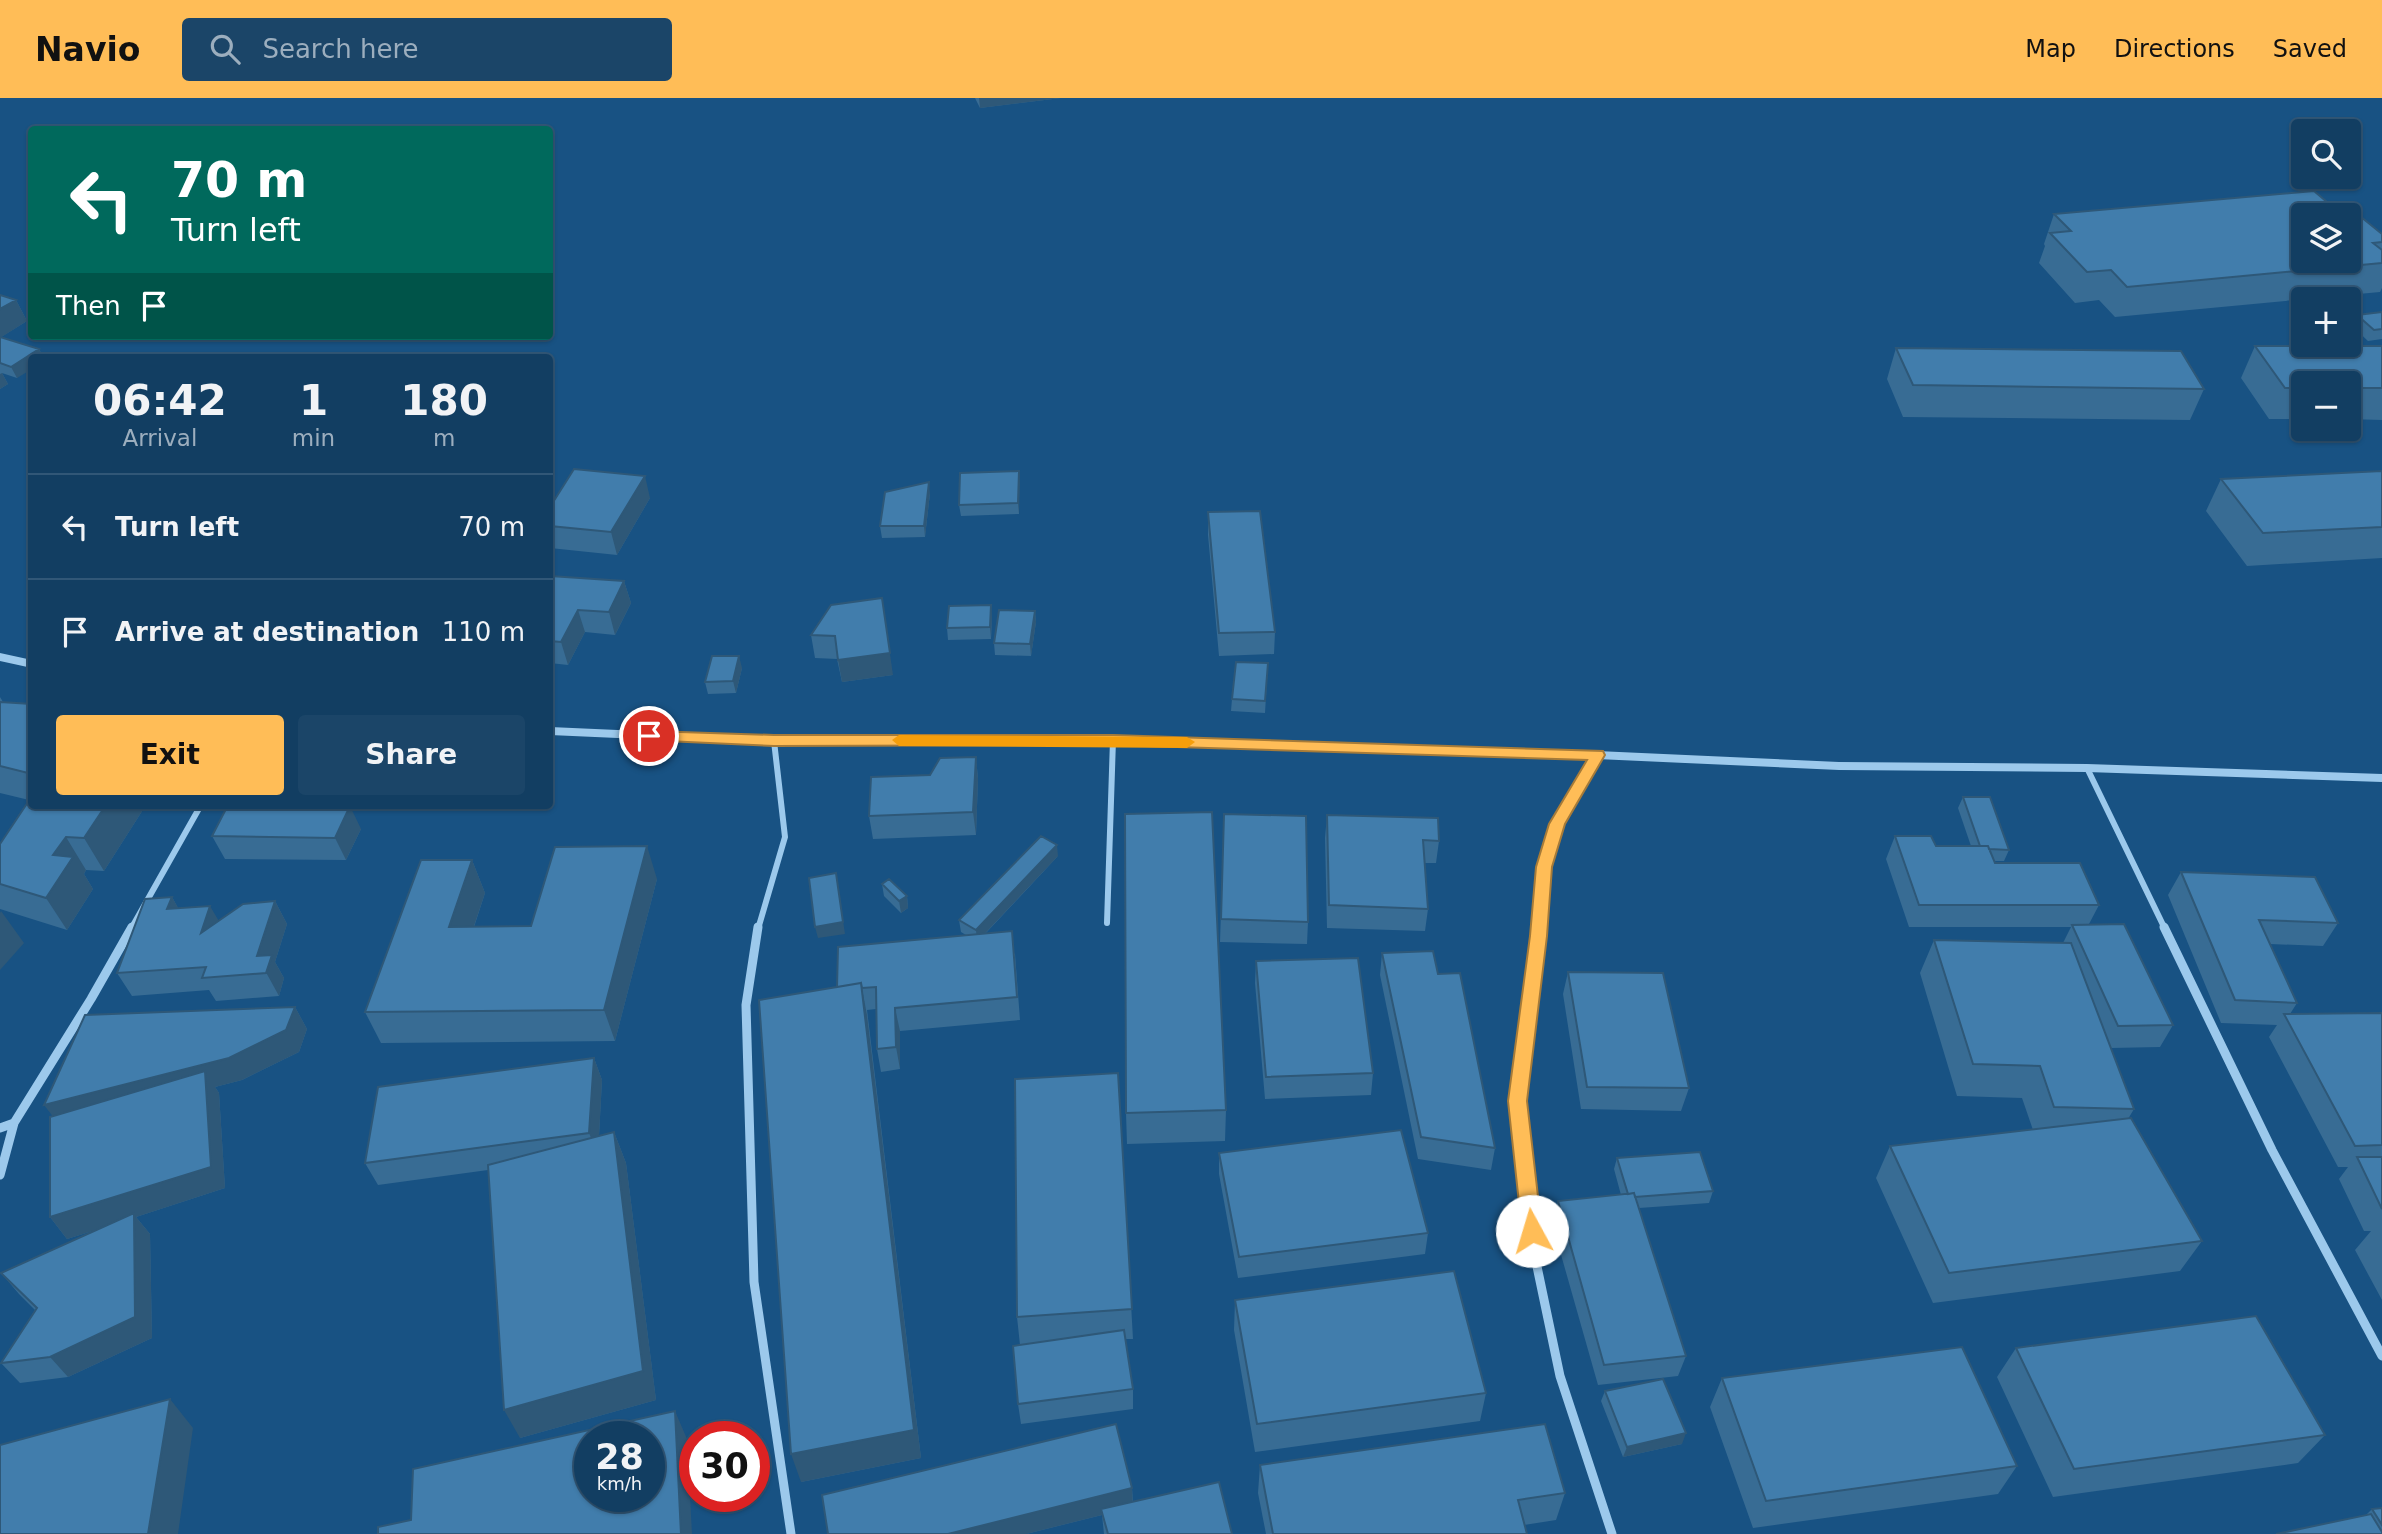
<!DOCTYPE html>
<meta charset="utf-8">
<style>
body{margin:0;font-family:"DejaVu Sans",sans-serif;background:#1b4568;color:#f1f3f6;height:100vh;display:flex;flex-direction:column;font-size:26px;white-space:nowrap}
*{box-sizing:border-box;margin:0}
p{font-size:23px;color:#9caebe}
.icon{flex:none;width:38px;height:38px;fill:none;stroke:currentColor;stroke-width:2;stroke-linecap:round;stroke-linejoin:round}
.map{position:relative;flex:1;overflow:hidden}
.drawer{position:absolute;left:28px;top:256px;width:525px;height:455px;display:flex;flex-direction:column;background:#123e62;border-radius:7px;box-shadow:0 2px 5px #0004,0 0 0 2px #315777}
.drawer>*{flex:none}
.hud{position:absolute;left:28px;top:28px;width:525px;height:214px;border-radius:7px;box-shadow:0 2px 5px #0004,0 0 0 2px #315777;background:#00695c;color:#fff;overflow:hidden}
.buttons{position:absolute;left:2291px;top:21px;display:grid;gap:14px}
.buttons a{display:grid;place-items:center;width:70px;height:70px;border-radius:7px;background:#123e62;box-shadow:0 2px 5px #0004,0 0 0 2px #315777;font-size:35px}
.speed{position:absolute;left:574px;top:1323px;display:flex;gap:14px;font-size:35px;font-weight:700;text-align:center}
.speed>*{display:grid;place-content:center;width:91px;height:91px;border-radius:50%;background:#123e62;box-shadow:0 2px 5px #0004,0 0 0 2px #315777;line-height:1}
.speed small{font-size:18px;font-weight:400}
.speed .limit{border:10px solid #d22;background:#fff;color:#111}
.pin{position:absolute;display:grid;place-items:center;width:60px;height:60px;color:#fff;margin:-30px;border:4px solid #fff;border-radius:50%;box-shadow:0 2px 7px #0007}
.me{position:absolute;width:77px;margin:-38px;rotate:354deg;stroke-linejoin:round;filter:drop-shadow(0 0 5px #0008)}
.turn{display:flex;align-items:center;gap:24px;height:147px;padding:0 28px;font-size:32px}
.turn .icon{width:91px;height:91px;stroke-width:2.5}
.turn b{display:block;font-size:49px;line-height:60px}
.then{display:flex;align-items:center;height:66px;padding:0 28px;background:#0003;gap:14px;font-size:26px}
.eta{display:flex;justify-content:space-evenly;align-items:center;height:119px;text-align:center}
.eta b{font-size:42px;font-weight:800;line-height:49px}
.button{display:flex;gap:14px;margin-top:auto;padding:14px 28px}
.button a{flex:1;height:80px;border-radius:7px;background:#ffbd57;color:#111;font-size:28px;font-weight:800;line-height:80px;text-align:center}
.button a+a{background:#1b4568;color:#f1f3f6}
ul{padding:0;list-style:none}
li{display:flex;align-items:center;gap:21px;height:105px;padding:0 28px;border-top:2px solid #315777}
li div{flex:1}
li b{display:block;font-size:26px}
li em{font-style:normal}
header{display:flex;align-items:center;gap:42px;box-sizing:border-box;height:98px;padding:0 35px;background:#ffbd57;color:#111}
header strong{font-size:33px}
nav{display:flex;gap:38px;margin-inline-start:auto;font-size:24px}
.search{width:490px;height:63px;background:#1b4568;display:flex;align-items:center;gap:18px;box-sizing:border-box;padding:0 24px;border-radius:7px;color:#9caebe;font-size:26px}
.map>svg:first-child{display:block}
</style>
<header>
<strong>Navio</strong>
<div class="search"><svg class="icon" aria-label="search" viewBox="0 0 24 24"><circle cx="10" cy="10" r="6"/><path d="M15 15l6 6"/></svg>Search here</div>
<nav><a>Map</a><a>Directions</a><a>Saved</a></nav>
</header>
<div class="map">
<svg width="2382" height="1436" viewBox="0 0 2382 1436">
<rect width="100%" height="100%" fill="#185283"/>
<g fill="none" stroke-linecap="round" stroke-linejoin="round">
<path stroke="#9cc9ec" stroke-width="6" d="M 2087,670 L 2165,831
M 1107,825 L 1113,642
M 131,831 L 201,707
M 758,831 L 785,739 L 774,643
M 1540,831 L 1544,769 L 1557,726 L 1597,657"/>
<path stroke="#9cc9ec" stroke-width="9" d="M 758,829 L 746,907 L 754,1184 L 791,1436
M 1540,829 L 1518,1003 L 1535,1159 L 1560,1278 L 1612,1436
M 2164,829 L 2272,1052 L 2382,1258
M 0,1030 L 14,1025
M 0,1077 L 14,1025 L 91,901 L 132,829"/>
<path fill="#9cc9ec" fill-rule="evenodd" d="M 0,555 L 32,562 L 32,570 L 0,563 Z
M 550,629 L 774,639 L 1113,638 L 1597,653 L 1839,664 L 2087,666 L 2382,676 L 2382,684 L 2087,674 L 1839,672 L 1597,661 L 1113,646 L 774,647 L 550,637 Z"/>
</g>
<path fill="#386c94" d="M 975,0 L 1061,0 L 980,10 Z
M 2327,104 L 2382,136 L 2382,190 L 2380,194 L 2115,219 L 2099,202 L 2075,205 L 2039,165 L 2045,148 L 2044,146 L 2054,116 Z
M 0,197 L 16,202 L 27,223 L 1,239 L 39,251 L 43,259 L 32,259 L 17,280 L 2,275 L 8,286 L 0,291 Z
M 2382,214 L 2382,241 L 2368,243 L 2352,228 L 2357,217 Z
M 2255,248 L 2382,248 L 2382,322 L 2348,321 L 2348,285 L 2303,285 L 2303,321 L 2269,321 L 2241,280 Z
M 1896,250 L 2204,291 L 2190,322 L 1903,319 L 1887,281 Z
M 1019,373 L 1019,416 L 961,418 L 959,407 Z
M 2382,373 L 2382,460 L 2247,468 L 2206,413 L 2221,381 Z
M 930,395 L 925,439 L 882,440 L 880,428 Z
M 650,400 L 617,457 L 550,450 L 550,409 Z
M 1208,414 L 1275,534 L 1274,556 L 1219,558 L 1208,437 Z
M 550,478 L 624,483 L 631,505 L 615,537 L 585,534 L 568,567 L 550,565 Z
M 831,507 L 893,577 L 842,584 L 837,561 L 815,560 L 811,537 Z
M 1035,513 L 1036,524 L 1031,558 L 995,557 L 994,545 Z
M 992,518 L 991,541 L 948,542 L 947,530 Z
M 1268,565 L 1265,615 L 1231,613 L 1232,601 Z
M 742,570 L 736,595 L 708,596 L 705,584 Z
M 0,599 L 3,604 L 32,606 L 32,707 L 146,707 L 104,773 L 86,772 L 84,776 L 93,791 L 67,832 L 0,811 L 0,746 L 29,702 L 0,695 Z
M 976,659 L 978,681 L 976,737 L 873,741 L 869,718 L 930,677 Z
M 1963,699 L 2009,752 L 2004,763 L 1994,763 L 1995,765 L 2099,807 L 2089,826 L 2173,927 L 2160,949 L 2111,950 L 2134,1011 L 2128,1021 L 2202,1143 L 2180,1173 L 1933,1205 L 1876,1080 L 1890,1048 L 2033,1032 L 2022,1000 L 1957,998 L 1920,875 L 1934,842 L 2063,845 L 2071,829 L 1909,829 L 1886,761 L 1895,738 L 1936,748 L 1971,748 L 1958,710 Z
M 1224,716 L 1308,824 L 1307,846 L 1220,844 Z
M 1327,717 L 1439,743 L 1436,765 L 1425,765 L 1428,811 L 1425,833 L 1327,830 L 1325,740 Z
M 361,731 L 346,762 L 225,761 L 212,738 Z
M 1058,758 L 985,836 L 1015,856 L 1020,922 L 900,933 L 900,971 L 881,974 L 877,951 L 876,911 L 867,912 L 921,1360 L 801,1384 L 837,889 L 966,837 L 961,834 L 959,822 Z
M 472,762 L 485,795 L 474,829 L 531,828 L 657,781 L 615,943 L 381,945 L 365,914 Z
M 2181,774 L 2338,825 L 2323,848 L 2270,846 L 2297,905 L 2290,916 L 2382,915 L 2382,1202 L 2355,1152 L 2371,1133 L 2364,1133 L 2339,1081 L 2348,1069 L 2338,1069 L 2269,939 L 2277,927 L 2221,925 L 2168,797 Z
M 882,786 L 907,798 L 908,810 L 901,815 L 884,798 Z
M 172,799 L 178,810 L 218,823 L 275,803 L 287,826 L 275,864 L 284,880 L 279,898 L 216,903 L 209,892 L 132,898 L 117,875 Z
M 1382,855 L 1438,876 L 1495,1050 L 1491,1072 L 1418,1061 L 1380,877 Z
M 1256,863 L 1373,975 L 1371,997 L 1265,1001 L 1255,885 Z
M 1568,874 L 1689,990 L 1681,1013 L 1581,1011 L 1563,896 Z
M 295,909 L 307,931 L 299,954 L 242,982 L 215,989 L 219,995 L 225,1090 L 136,1119 L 150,1136 L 152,1240 L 68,1279 L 20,1285 L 1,1265 L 35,1212 L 19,1196 L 1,1175 L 99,1131 L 67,1141 L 50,1119 Z
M 594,960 L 602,982 L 599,1038 L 614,1034 L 626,1065 L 656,1302 L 520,1340 L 488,1072 L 378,1087 L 365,1065 Z
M 1118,975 L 1133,1241 L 1125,1241 L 1133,1291 L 1133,1311 L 1021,1326 L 1018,1306 L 1020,1247 L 1017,1219 Z
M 1226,1012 L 1225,1043 L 1127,1046 L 1126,1015 Z
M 1219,1055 L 1428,1135 L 1425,1156 L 1238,1180 L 1219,1076 Z
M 1617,1060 L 1713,1093 L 1709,1105 L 1639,1110 L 1686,1258 L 1678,1278 L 1598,1287 L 1552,1125 L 1558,1103 L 1621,1097 L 1614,1071 Z
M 1235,1202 L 1486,1295 L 1480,1323 L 1255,1354 L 1234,1232 Z
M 2016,1250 L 2325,1337 L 2298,1365 L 2053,1399 L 1997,1279 Z
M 1722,1280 L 2017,1368 L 1998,1396 L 1753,1430 L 1710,1309 Z
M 1605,1293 L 1682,1346 L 1623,1359 L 1601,1303 Z
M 1260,1367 L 1565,1395 L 1556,1422 L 1524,1427 L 1527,1436 L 1266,1436 L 1258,1395 Z
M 1132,1390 L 1133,1404 L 1232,1436 L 1104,1436 L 1102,1417 L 1026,1436 Z
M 2382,1410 L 2382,1436 L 2365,1418 L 2372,1411 Z"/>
<path fill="#2e5878" d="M 979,0 L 1061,0 L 980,10 Z
M 16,202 L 27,223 L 0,240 L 0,211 Z
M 39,251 L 43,259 L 32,259 L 32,271 L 17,280 L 11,269 Z
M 2,275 L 8,286 L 0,291 L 0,276 Z
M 1019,373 L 1020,384 L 1019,416 L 1018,405 Z
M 645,378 L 650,400 L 617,457 L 611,434 Z
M 929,384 L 930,395 L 925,439 L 924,428 Z
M 624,483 L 631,505 L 615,537 L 609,514 Z
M 882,500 L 893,577 L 842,584 L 838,562 Z
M 991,507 L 992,518 L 991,541 L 990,529 Z
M 578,512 L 585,534 L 568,567 L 561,544 Z
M 1035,513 L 1036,524 L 1031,558 L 1030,546 Z
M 739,558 L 742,570 L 736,595 L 733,583 Z
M 976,659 L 978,681 L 976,737 L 973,714 Z
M 106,707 L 146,707 L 104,773 L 84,740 Z
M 350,708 L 361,731 L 346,762 L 335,740 Z
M 66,739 L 86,772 L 84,776 L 93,791 L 67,832 L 46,800 L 53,757 Z
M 1057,747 L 1058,758 L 977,844 L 976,832 Z
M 647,748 L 657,781 L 615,943 L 604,912 Z
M 472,762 L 485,795 L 463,861 L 449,829 Z
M 836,775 L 845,836 L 818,840 L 815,829 Z
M 907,798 L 908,810 L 901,815 L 899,803 Z
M 172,799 L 185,822 L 167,811 Z
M 275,803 L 287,826 L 275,864 L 284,880 L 279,898 L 257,858 Z
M 210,808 L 223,830 L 201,835 Z
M 1,813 L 24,845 L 0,872 L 0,815 Z
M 861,885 L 867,917 L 921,1360 L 801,1384 L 791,1356 Z
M 295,909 L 307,931 L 299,954 L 242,982 L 215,989 L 219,995 L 225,1090 L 136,1119 L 150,1136 L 152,1240 L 68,1279 L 50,1259 L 134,1120 L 67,1141 L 50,1119 L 61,1029 L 44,1007 Z
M 895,910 L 900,933 L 900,971 L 896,949 Z
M 594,960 L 602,982 L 598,1057 L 589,1035 Z
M 614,1034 L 626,1065 L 656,1302 L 520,1340 L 504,1312 Z
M 170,1301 L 193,1330 L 178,1436 L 148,1436 Z
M 675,1313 L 687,1341 L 692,1436 L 681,1436 Z
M 1686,1335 L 1682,1346 L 1623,1359 L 1627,1349 Z
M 1132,1390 L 1133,1409 L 1101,1411 L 1102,1417 L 1026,1436 L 948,1436 Z"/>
<path fill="#417dac" stroke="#2e5878" stroke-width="2" fill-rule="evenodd" d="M 2314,93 L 2327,104 L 2345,106 L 2382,136 L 2382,144 L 2373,145 L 2382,152 L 2382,165 L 2127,189 L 2111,172 L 2087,174 L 2050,135 L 2071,133 L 2054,116 ZM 2303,117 L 2348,117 L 2348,163 L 2303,163 Z
M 0,197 L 16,202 L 0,211 Z
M 2382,214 L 2382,231 L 2374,232 L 2357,217 Z
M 0,239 L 39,251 L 11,269 L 0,265 Z
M 2255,248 L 2382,248 L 2382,290 L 2348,290 L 2348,285 L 2303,285 L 2303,290 L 2285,290 Z
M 1896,250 L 2181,253 L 2204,291 L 1913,287 Z
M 574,371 L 645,378 L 611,434 L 550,428 L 550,409 Z
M 1019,373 L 1018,405 L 959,407 L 960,375 Z
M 2382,373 L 2382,429 L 2263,435 L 2221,381 Z
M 929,384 L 924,428 L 880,428 L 885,394 Z
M 1260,413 L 1275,534 L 1219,535 L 1208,414 Z
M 550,478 L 624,483 L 609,514 L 578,512 L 561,544 L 550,543 Z
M 882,500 L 890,555 L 838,562 L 835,538 L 811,537 L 831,507 Z
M 991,507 L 990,529 L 947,530 L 949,508 Z
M 999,512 L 1035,513 L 1030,546 L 994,545 Z
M 712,558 L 739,558 L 733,583 L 705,584 Z
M 1236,564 L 1268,565 L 1265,603 L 1232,601 Z
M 0,604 L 32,606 L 32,676 L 0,668 Z
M 976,659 L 973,714 L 869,718 L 871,679 L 930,677 L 940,660 Z
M 32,698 L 32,707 L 106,707 L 84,740 L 66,739 L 53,757 L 73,759 L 46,800 L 0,786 L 0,746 Z
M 1963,699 L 1990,699 L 2009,752 L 1989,751 L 1988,748 L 1980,748 Z
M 228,707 L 288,707 L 350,708 L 335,740 L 212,738 Z
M 1212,714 L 1226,1012 L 1126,1015 L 1125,716 Z
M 1224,716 L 1306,718 L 1308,824 L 1221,821 Z
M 1327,717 L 1438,720 L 1439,743 L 1423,742 L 1428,811 L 1329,807 Z
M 1041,738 L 1057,747 L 976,832 L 959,822 Z
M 1895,738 L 1931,738 L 1936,748 L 1988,748 L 1995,765 L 2080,765 L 2099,807 L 1919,807 Z
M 647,748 L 604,912 L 365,914 L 421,762 L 472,762 L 449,829 L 531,828 L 555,749 Z
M 2181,774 L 2315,779 L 2338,825 L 2259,822 L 2297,905 L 2235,902 Z
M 836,775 L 843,824 L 815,829 L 809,780 Z
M 889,781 L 907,798 L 899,803 L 882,786 Z
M 172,799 L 167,811 L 210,808 L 201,835 L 243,806 L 275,803 L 257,858 L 272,857 L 266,875 L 202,880 L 206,869 L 117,875 L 145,801 Z
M 2124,826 L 2173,927 L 2118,928 L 2072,827 Z
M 1012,833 L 1017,899 L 895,910 L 896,949 L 877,951 L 876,889 L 862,890 L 861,885 L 837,889 L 838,849 Z
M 1934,842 L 2071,845 L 2134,1011 L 2054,1009 L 2040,968 L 1973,966 Z
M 1433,853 L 1438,876 L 1460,875 L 1495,1050 L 1421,1039 L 1382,855 Z
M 1358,860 L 1373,975 L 1266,979 L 1256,863 Z
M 1568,874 L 1663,875 L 1689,990 L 1587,989 Z
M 861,885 L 914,1332 L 791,1356 L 759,902 Z
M 295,909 L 286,932 L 229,960 L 44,1007 L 85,917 Z
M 2382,915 L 2382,1047 L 2355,1048 L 2284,916 Z
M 594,960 L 589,1035 L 365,1065 L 378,989 Z
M 205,973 L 211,1069 L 50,1119 L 50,1019 Z
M 1118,975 L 1132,1211 L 1017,1219 L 1015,981 Z
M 2131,1020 L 2202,1143 L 1949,1175 L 1890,1048 Z
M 1401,1032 L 1428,1135 L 1239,1159 L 1219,1055 Z
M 614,1034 L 643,1273 L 504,1312 L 488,1067 Z
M 1700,1054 L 1713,1093 L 1635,1099 L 1634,1095 L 1628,1096 L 1617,1060 Z
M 2357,1059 L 2382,1059 L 2382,1111 Z
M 1634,1095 L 1686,1258 L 1604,1267 L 1558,1103 Z
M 134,1115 L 135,1219 L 50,1259 L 1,1265 L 37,1210 L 1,1175 Z
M 1454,1173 L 1486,1295 L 1257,1326 L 1235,1202 Z
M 2256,1218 L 2325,1337 L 2074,1371 L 2016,1250 Z
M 1124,1232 L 1133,1291 L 1018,1306 L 1013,1248 Z
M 1962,1249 L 2017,1368 L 1766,1403 L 1722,1280 Z
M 1663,1281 L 1686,1335 L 1627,1349 L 1605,1293 Z
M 170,1301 L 148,1436 L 0,1436 L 0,1347 Z
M 675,1313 L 681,1436 L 378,1436 L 378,1429 L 411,1422 L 413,1371 ZM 590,1339 L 649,1339 L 649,1398 L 590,1398 Z
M 1116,1326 L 1132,1390 L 948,1436 L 828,1436 L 822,1397 Z
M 1545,1326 L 1565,1395 L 1518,1402 L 1527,1436 L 1273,1436 L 1260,1367 Z
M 1219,1384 L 1232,1436 L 1108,1436 L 1101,1411 Z
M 2382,1410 L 2382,1427 L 2372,1411 Z
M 2371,1416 L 2382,1434 L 2382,1436 L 2276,1436 Z"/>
<path fill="#ffbd57" stroke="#a67b39" stroke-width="2" d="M 649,633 L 774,637 L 1113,637 L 1603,653 L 1605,657 L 1565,726 L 1552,769 L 1547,838 L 1527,1003 L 1542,1133 L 1539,1139 L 1532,1142 L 1525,1139 L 1522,1133 L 1508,1003 L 1530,838 L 1536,769 L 1549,726 L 1587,662 L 1113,647 L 774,648 L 644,642 L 641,638 L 644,634 Z"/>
<path fill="#f59e0b" d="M 899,637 L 1187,639 L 1195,644 L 1187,650 L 899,648 L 892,642 Z"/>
</svg>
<div class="buttons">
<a><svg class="icon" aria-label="search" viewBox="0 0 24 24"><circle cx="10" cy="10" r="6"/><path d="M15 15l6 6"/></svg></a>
<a><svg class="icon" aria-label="layers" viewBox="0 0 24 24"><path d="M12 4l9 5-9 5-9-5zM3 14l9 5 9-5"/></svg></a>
<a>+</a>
<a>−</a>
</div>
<div class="speed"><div>28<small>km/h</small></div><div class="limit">30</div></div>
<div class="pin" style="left:649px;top:638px;background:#d93025"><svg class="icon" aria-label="arrive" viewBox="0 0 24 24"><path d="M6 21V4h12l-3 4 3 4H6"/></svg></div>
<svg class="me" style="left:1532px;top:1133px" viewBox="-20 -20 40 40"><circle r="19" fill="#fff"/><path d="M0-13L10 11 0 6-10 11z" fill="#ffbd57"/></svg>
<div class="hud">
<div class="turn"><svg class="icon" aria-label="left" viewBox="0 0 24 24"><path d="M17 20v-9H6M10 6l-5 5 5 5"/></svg><div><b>70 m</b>Turn left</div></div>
<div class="then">Then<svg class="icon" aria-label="arrive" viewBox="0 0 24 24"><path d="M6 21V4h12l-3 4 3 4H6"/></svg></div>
</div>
<section class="drawer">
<div class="eta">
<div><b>06:42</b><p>Arrival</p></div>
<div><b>1</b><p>min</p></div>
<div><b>180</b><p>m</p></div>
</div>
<ul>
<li><svg class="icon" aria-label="left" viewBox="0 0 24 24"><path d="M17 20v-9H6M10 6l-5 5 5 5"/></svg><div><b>Turn left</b></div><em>70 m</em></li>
<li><svg class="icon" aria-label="arrive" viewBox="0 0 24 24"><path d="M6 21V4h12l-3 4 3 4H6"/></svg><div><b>Arrive at destination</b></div><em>110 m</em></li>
</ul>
<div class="button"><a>Exit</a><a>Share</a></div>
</section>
</div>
